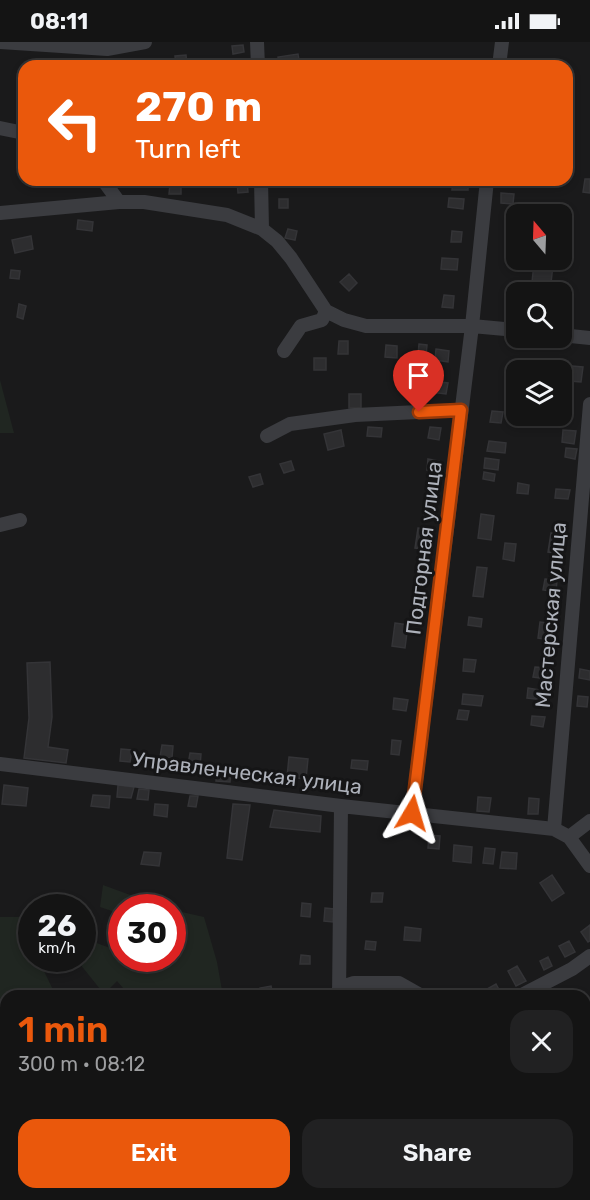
<!DOCTYPE html>
<meta charset="utf-8">
<style>
body{margin:0;font-family:Rubik,sans-serif;background:#212122;color:#f1f3f6;height:100vh;display:flex;flex-direction:column;font-size:22px;white-space:nowrap}
*{box-sizing:border-box;margin:0}
p{font-size:20px;color:#9d9ea0}
.icon{flex:none;width:33px;height:33px;fill:none;stroke:currentColor;stroke-width:2;stroke-linecap:round;stroke-linejoin:round}
.map{position:relative;flex:1;overflow:hidden}
.side{position:absolute;left:0px;top:948px;width:591px;height:210px;display:flex;flex-direction:column;background:#141414;border-radius:18px 18px 0 0;box-shadow:0 3px 9px #0003,0 0 0 2px #333334}
.side>*{flex:none}
.banner{position:absolute;left:18px;top:18px;width:555px;height:126px;border-radius:18px;box-shadow:0 3px 9px #0003,0 0 0 2px #333334;background:#ea580c;color:#fff;overflow:hidden}
.needle{width:39px;rotate:341deg}
.controls{position:absolute;left:506px;top:162px;display:grid;gap:12px}
.controls a{display:grid;place-items:center;width:66px;height:66px;border-radius:12px;background:#141414;box-shadow:0 3px 9px #0003,0 0 0 2px #333334;font-size:30px}
.speed{position:absolute;left:18px;top:852px;display:flex;gap:12px;font-size:30px;font-weight:700;text-align:center}
.speed>*{display:grid;place-content:center;width:78px;height:78px;border-radius:50%;background:#141414;box-shadow:0 3px 9px #0003,0 0 0 2px #333334;line-height:1}
.speed small{font-size:15px;font-weight:400}
.speed .limit{border:9px solid #d22;background:#fff;color:#111}
.pin{position:absolute;display:grid;place-items:center;width:51px;height:51px;color:#fff;margin:-62px -26px;border-radius:50% 50% 50% 0;rotate:-45deg;box-shadow:0 0 6px #0007}
.pin .icon{rotate:45deg}
.me{position:absolute;width:66px;margin:-33px;rotate:7deg;stroke-linejoin:round;filter:drop-shadow(0 0 4px #0008)}
.turn{display:flex;align-items:center;gap:21px;height:126px;padding:0 18px;font-size:27px}
.turn .icon{width:78px;height:78px;stroke-width:2.5}
.turn b{display:block;font-size:42px;line-height:51px}
.round{display:grid;place-items:center;flex:none;width:63px;height:63px;border-radius:18px;background:#212122}
.overview{display:flex;align-items:center;justify-content:space-between;height:102px;padding:0 18px}
h1{font-size:36px;font-weight:600;line-height:45px;color:#ea580c}
.action{display:flex;gap:12px;margin-top:auto;padding:12px 18px}
.action a{flex:1;height:69px;border-radius:18px;background:#ea580c;color:#fff;font-size:24px;font-weight:600;line-height:69px;text-align:center}
.action a+a{background:#212122;color:#f1f3f6}
.status{display:flex;justify-content:space-between;align-items:center;height:42px;padding:0 30px;background:#141414;direction:ltr}
.status svg{height:16px;fill:currentColor}
.map>svg:first-child{display:block}
</style>
<div class="status"><b>08:11</b><svg viewBox="0 0 49 12"><path d="M0 12V9h3v3zM5 12V6h3v6zM10 12V3h3v9zM15 12V0h3v12zM26 1h20v11H26zM47 4h2v5h-2z"/></svg></div>
<div class="map">
<svg width="590" height="1158" viewBox="0 0 590 1158">
<rect width="100%" height="100%" fill="#1a1a1b"/>
<path fill="#202621" d="M 0,338 L 14,391 L 0,391 Z
M 103,843 L 163,865 L 122,866 L 121,872 L 100,865 Z
M 173,868 L 204,875 L 217,920 L 223,954 L 130,954 L 117,939 L 104,952 L 76,917 L 82,916 L 83,896 L 121,910 L 122,916 L 138,917 L 151,921 L 156,917 L 172,916 Z
M 0,875 L 24,875 L 31,878 L 32,916 L 65,917 L 44,929 L 56,954 L 6,954 L 6,1037 L 0,1030 Z
M 6,1092 L 6,1152 L 63,1152 L 70,1158 L 0,1158 L 0,1095 Z"/>
<path fill="#2d2d2f" stroke="#343437" stroke-width="1.5" d="M 243,3 L 244,10 L 233,12 L 232,4 Z
M 298,12 L 300,24 L 280,24 L 278,15 Z
M 186,13 L 187,24 L 176,24 L 175,14 Z
M 520,18 L 535,19 L 535,24 L 520,24 Z
M 585,137 L 590,137 L 590,151 L 583,150 Z
M 247,138 L 248,150 L 238,151 L 237,139 Z
M 453,138 L 468,138 L 468,148 L 452,148 Z
M 170,142 L 181,142 L 181,152 L 169,152 Z
M 501,151 L 514,152 L 513,162 L 501,161 Z
M 449,156 L 464,157 L 463,167 L 448,165 Z
M 279,157 L 288,157 L 288,166 L 279,166 Z
M 78,178 L 93,180 L 92,189 L 77,187 Z
M 511,182 L 516,182 L 516,192 L 510,192 Z
M 288,187 L 297,189 L 295,198 L 285,196 Z
M 452,189 L 462,190 L 461,200 L 451,200 Z
M 31,194 L 33,207 L 15,211 L 12,198 Z
M 442,216 L 458,217 L 457,228 L 441,227 Z
M 534,221 L 553,223 L 550,250 L 531,250 Z
M 11,228 L 20,229 L 19,237 L 10,236 Z
M 349,232 L 357,241 L 349,249 L 340,240 Z
M 444,253 L 454,254 L 453,266 L 442,265 Z
M 19,262 L 26,264 L 23,277 L 17,275 Z
M 339,299 L 348,299 L 348,312 L 338,312 Z
M 419,302 L 427,303 L 426,314 L 418,313 Z
M 386,303 L 397,304 L 397,316 L 385,315 Z
M 436,307 L 449,309 L 448,320 L 435,318 Z
M 314,316 L 326,316 L 326,328 L 314,328 Z
M 572,324 L 583,325 L 581,340 L 570,339 Z
M 432,339 L 448,341 L 446,352 L 430,350 Z
M 349,352 L 361,352 L 361,366 L 349,366 Z
M 492,369 L 503,370 L 501,381 L 490,380 Z
M 368,385 L 382,386 L 381,395 L 367,394 Z
M 430,385 L 441,386 L 439,398 L 428,396 Z
M 341,388 L 344,404 L 328,408 L 324,392 Z
M 563,388 L 576,389 L 574,402 L 562,400 Z
M 489,399 L 506,401 L 505,411 L 487,409 Z
M 566,406 L 577,407 L 575,417 L 565,415 Z
M 485,416 L 499,418 L 498,428 L 484,426 Z
M 428,417 L 439,419 L 437,429 L 427,428 Z
M 291,419 L 294,428 L 284,431 L 280,422 Z
M 484,430 L 495,432 L 494,439 L 483,437 Z
M 260,432 L 263,442 L 253,445 L 249,435 Z
M 428,436 L 438,437 L 436,447 L 426,446 Z
M 518,441 L 529,443 L 528,452 L 517,451 Z
M 556,447 L 570,448 L 568,457 L 555,456 Z
M 425,466 L 435,467 L 434,477 L 424,475 Z
M 481,472 L 494,474 L 491,498 L 478,496 Z
M 418,486 L 432,488 L 430,508 L 415,506 Z
M 551,491 L 563,493 L 561,512 L 548,510 Z
M 505,501 L 516,502 L 514,519 L 503,517 Z
M 477,525 L 487,526 L 483,555 L 473,554 Z
M 545,537 L 557,538 L 556,550 L 543,548 Z
M 469,575 L 482,577 L 481,585 L 468,583 Z
M 540,580 L 553,582 L 551,598 L 538,596 Z
M 395,581 L 408,583 L 405,606 L 392,604 Z
M 464,617 L 476,618 L 474,630 L 463,629 Z
M 50,620 L 52,675 L 48,705 L 68,708 L 66,721 L 24,716 L 29,676 L 27,621 Z
M 535,625 L 548,626 L 547,637 L 533,635 Z
M 580,627 L 590,629 L 590,638 L 579,636 Z
M 528,646 L 546,649 L 545,658 L 527,656 Z
M 463,652 L 483,654 L 481,664 L 462,662 Z
M 578,654 L 588,655 L 587,665 L 577,664 Z
M 394,656 L 408,658 L 406,669 L 393,667 Z
M 459,668 L 469,669 L 467,678 L 457,677 Z
M 532,674 L 545,675 L 543,685 L 531,683 Z
M 392,698 L 401,699 L 399,713 L 391,712 Z
M 162,703 L 173,704 L 172,716 L 160,715 Z
M 121,707 L 132,708 L 130,720 L 120,719 Z
M 190,711 L 201,712 L 200,725 L 188,723 Z
M 289,715 L 308,717 L 306,737 L 287,735 Z
M 352,718 L 368,719 L 367,728 L 351,726 Z
M 217,727 L 231,728 L 230,740 L 216,739 Z
M 4,743 L 28,746 L 26,764 L 2,762 Z
M 118,743 L 134,745 L 131,756 L 117,755 Z
M 139,747 L 149,748 L 148,758 L 137,757 Z
M 93,753 L 110,754 L 109,766 L 91,764 Z
M 190,754 L 198,754 L 196,765 L 188,764 Z
M 478,755 L 491,756 L 489,770 L 477,769 Z
M 529,756 L 539,757 L 538,772 L 528,772 Z
M 155,762 L 168,763 L 167,775 L 154,773 Z
M 233,762 L 250,763 L 242,818 L 227,816 Z
M 274,768 L 321,774 L 320,790 L 270,785 Z
M 429,793 L 440,794 L 439,807 L 428,806 Z
M 454,803 L 472,805 L 471,821 L 453,819 Z
M 485,806 L 495,807 L 493,822 L 483,821 Z
M 144,810 L 161,811 L 159,824 L 141,822 Z
M 502,810 L 517,811 L 516,827 L 500,826 Z
M 552,833 L 564,851 L 552,859 L 540,841 Z
M 372,851 L 383,851 L 382,860 L 371,860 Z
M 302,861 L 311,862 L 310,875 L 301,874 Z
M 325,866 L 334,867 L 333,880 L 324,879 Z
M 590,883 L 590,899 L 588,900 L 581,890 Z
M 405,885 L 421,887 L 420,899 L 404,898 Z
M 366,899 L 376,900 L 375,908 L 365,907 Z
M 569,899 L 575,910 L 565,915 L 559,904 Z
M 301,913 L 310,914 L 310,922 L 300,922 Z
M 548,915 L 552,924 L 544,928 L 540,919 Z
M 517,924 L 526,939 L 516,944 L 508,929 Z
M 496,942 L 502,953 L 491,954 L 487,947 Z
M 271,944 L 273,954 L 261,954 L 260,946 Z"/>
<g fill="none" stroke-linecap="round" stroke-linejoin="round">
<path stroke="#3b3c40" stroke-width="14" d="M 0,0 L 107,7 L 145,0
M 257,0 L 258,24
M 499,24 L 502,0
M 0,86 L 24,91
M 103,138 L 119,160
M 261,138 L 262,187
M 0,171 L 119,160 L 144,160 L 227,173 L 262,187 L 277,199 L 291,216 L 326,269 L 344,278 L 366,284 L 472,284 L 516,288
M 561,293 L 590,296
M 284,309 L 301,284 L 322,278 L 326,269
M 267,394 L 290,382 L 355,373 L 461,368
M 0,483 L 20,478
M 0,722 L 341,764 L 554,787 L 569,795 L 590,824
M 412,771 L 472,284 L 487,138
M 554,787 L 590,362
M 569,795 L 590,779
M 339,946 L 354,941 L 399,941 L 422,954
M 339,954 L 341,764
M 520,954 L 572,927 L 590,914
M 585,1051 L 589,1058
M 326,1152 L 327,1158
M 251,1158 L 257,1152
M 346,1158 L 373,1154 L 381,1158
M 454,1158 L 459,1152"/>
</g>
<g fill="none" stroke-linecap="round" stroke-linejoin="round">
<g stroke="#983908" stroke-width="15">
<path id="route" d="M 412,771 L 461,368 L 419,370"/>
</g>
<use href="#route" stroke="#ea580c" stroke-width="10"/>
</g>
<g text-anchor="middle" stroke-width="6" stroke-linejoin="round" paint-order="stroke">
<g font-size="21" fill="#adb1ba" stroke="#151516">
<text transform="translate(424 506) rotate(-83)" y="7">Подгорная улица</text>
<text transform="translate(551 573) rotate(-85)" y="7">Мастерская улица</text>
<text transform="translate(247 731) rotate(7)" y="7">Управленческая улица</text>
</g>
</g>
</svg>
<div class="controls">
<a><svg class="needle" viewBox="-14 -14 28 28"><path d="M0-13l5 13h-10z" fill="#e53935"/><path d="M0 13l5-13h-10z" fill="#9d9ea0"/></svg></a>
<a><svg class="icon" aria-label="search" viewBox="0 0 24 24"><circle cx="10" cy="10" r="6"/><path d="M15 15l6 6"/></svg></a>
<a><svg class="icon" aria-label="layers" viewBox="0 0 24 24"><path d="M12 4l9 5-9 5-9-5zM3 14l9 5 9-5"/></svg></a>
</div>
<div class="speed"><div>26<small>km/h</small></div><div class="limit">30</div></div>
<div class="pin" style="left:419px;top:370px;background:#d93025"><svg class="icon" aria-label="arrive" viewBox="0 0 24 24"><path d="M6 21V4h12l-3 4 3 4H6"/></svg></div>
<svg class="me" style="left:412px;top:771px" viewBox="-20 -20 40 40"><path d="M0-17L14 15 0 8-14 15z" fill="#ea580c" stroke="#fff" stroke-width="4"/></svg>
<div class="banner">
<div class="turn"><svg class="icon" aria-label="left" viewBox="0 0 24 24"><path d="M17 20v-9H6M10 6l-5 5 5 5"/></svg><div><b>270 m</b>Turn left</div></div>
</div>
<section class="side">
<div class="overview"><div><h1>1 min</h1><p>300 m · 08:12</p></div><a class="round"><svg class="icon" aria-label="close" viewBox="0 0 24 24"><path d="M6 6l12 12M18 6L6 18"/></svg></a></div>
<div class="action"><a>Exit</a><a>Share</a></div>
</section>
</div>
